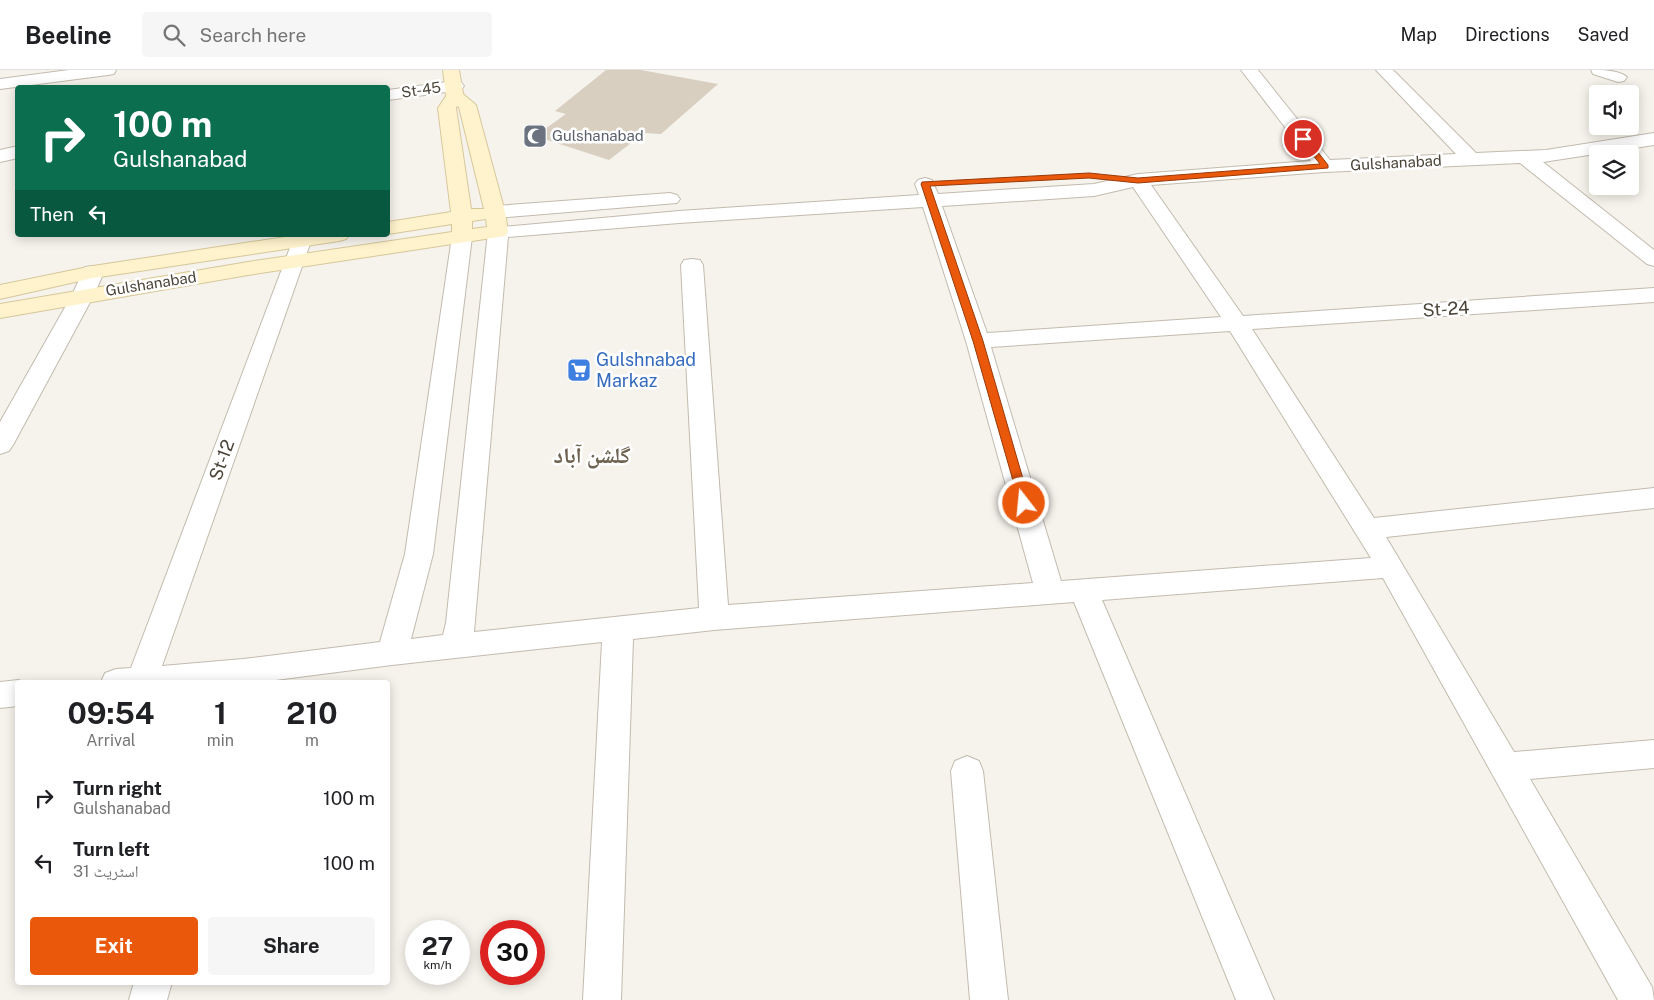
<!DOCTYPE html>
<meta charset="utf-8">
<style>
body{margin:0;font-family:"Public Sans","Noto Naskh Arabic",sans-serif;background:#f6f6f6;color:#202124;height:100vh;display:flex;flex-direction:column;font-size:19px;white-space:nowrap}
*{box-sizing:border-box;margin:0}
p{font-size:16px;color:#757577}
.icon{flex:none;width:28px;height:28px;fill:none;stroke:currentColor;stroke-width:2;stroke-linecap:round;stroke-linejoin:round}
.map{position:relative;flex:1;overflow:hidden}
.sheet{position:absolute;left:15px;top:610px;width:375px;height:305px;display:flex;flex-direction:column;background:#fff;border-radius:5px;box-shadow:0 2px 12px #0003}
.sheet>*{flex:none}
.top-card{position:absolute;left:15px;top:15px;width:375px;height:152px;border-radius:5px;box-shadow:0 2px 12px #0003;background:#0b6e4f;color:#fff;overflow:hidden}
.buttons{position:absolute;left:1589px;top:15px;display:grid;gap:10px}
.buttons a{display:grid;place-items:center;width:50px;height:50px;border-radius:5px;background:#fff;box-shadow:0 2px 12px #0003;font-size:25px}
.speed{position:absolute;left:405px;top:850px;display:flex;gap:10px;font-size:25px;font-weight:700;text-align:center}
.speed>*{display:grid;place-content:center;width:65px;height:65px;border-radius:50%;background:#fff;box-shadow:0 2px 12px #0003;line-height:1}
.speed small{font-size:12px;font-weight:400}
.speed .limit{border:8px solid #d22;background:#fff;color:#111}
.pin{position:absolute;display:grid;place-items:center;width:42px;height:42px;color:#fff;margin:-21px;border:2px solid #fff;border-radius:50%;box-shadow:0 1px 5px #0007}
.me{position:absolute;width:55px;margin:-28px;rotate:344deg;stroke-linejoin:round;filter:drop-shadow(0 0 4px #0008)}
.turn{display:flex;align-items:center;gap:18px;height:105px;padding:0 15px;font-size:22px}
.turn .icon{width:65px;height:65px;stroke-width:2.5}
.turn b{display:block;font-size:35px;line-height:42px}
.then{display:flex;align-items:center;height:48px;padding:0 15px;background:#0003;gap:10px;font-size:19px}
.eta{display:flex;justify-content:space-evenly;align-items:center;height:85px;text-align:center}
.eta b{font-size:30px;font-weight:700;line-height:35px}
.cta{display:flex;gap:10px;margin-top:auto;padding:10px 15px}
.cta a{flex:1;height:58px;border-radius:5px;background:#ea580c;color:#fff;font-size:20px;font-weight:700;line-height:58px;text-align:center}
.cta a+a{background:#f6f6f6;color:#202124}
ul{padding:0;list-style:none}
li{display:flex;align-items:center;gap:15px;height:65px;padding:0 15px}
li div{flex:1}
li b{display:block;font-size:19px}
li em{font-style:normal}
header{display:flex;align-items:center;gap:30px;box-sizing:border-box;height:70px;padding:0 25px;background:#fff;border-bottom:1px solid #e0e0e0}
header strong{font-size:24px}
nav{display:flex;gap:28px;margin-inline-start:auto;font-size:18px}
.search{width:350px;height:45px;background:#f6f6f6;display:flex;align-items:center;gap:12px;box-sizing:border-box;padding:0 18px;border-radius:5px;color:#757577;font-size:19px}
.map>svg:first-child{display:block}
</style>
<header>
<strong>Beeline</strong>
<div class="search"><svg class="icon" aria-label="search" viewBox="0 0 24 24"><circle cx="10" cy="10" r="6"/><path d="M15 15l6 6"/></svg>Search here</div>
<nav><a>Map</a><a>Directions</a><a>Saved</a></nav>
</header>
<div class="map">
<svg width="1654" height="930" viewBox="0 0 1654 930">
<rect width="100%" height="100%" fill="#f6f3ec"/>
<path fill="#d8cfc1" d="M 606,0 L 641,0 L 718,14 L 661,64 L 644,63 L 609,90 L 535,66 L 566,44 L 555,41 Z"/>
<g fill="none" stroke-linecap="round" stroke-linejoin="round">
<g stroke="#c2bbae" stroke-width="2">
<path id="street" d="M 69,0 L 116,0 L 114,4 L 108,5 L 0,19 L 0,9 Z
M 1241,0 L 1258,0 L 1330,90 L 1456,84 L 1376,0 L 1393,0 L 1476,83 L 1546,80 L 1654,63 L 1654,75 L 1543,92 L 1654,180 L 1654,196 L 1647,194 L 1520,93 L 1325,102 L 1151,115 L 1243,246 L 1654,218 L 1654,232 L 1252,259 L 1374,448 L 1654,418 L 1654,438 L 1386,467 L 1514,682 L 1654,670 L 1654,698 L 1530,709 L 1652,917 L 1654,930 L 1618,930 L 1383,508 L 1102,530 L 1274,930 L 1236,930 L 1074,532 L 714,560 L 633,569 L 621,930 L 583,930 L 602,572 L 392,595 L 260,612 L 101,612 L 105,603 L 116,599 L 131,598 L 294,167 L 300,165 L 308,167 L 311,171 L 162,596 L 243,589 L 380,572 L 405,484 L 452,167 L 455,163 L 462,161 L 469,163 L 472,167 L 433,484 L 411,569 L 443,565 L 446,553 L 488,162 L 491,158 L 679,141 L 919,125 L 915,114 L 918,110 L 925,108 L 932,110 L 938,124 L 1094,114 L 1138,104 L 1311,91 ZM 1133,117 L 1221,247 L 987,263 L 942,136 L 1094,126 ZM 923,137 L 966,271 L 1033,513 L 728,535 L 703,195 L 700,190 L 692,189 L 684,190 L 681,195 L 699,538 L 474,562 L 508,167 L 679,153 ZM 1230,261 L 1371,488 L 1061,511 L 991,277 Z
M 1591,0 C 1602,0 1619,0 1627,7 L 1624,11 L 1618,12 L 1593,4 Z
M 455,11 L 461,12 L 464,16 L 461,20 L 388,30 L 388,20 Z
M 18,76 L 18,88 L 0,92 L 0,80 Z
M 670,123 L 677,125 L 680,129 L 677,133 L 495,148 L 488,146 L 485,142 L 488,138 L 495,136 Z
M 93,196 L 101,197 L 104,202 L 94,225 L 13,375 L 9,381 L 0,384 L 0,352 L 72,225 L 85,197 Z
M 18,610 L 25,612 L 18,612 L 18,636 L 0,638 L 0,612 Z
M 967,686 L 979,691 L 983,701 L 1008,930 L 970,930 L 951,701 L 955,691 Z
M 134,912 L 172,912 L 167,930 L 129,930 Z"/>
</g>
<g stroke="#d6c79b" stroke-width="2">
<path id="secondary" d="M 443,0 L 459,0 L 463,24 L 476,35 L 505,142 L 508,162 L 505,166 L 248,205 L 0,248 L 0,234 L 248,192 L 452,162 L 452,154 L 388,164 L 388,152 L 451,142 L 438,38 L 446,26 ZM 457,36 L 459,37 L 484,139 L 471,139 L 456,38 ZM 486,149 L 487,157 L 472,159 L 472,151 Z
M 298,165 L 349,165 L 346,169 L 339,171 L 93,208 L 0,229 L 0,215 L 93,196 Z"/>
</g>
<use href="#street" fill="#fff" fill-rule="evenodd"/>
<use href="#secondary" fill="#fff3cd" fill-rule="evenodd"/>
</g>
<path fill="#ea580c" stroke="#983908" d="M 1301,67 L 1306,67 L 1328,95 L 1328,98 L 1138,113 L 1089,108 L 930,116 L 983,271 L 1030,433 L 1024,437 L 1020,435 L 973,271 L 921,114 L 922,112 L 1089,103 L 1138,108 L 1320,94 L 1301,70 Z"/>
<defs>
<g id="mosque-square" transform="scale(1.25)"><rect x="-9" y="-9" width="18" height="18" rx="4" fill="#6b7280" stroke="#fff"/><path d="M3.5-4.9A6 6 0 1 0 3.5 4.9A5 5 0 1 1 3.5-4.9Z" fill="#fff"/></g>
<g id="supermarket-square" transform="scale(1.25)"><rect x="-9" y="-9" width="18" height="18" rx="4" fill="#3f7fe0" stroke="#fff"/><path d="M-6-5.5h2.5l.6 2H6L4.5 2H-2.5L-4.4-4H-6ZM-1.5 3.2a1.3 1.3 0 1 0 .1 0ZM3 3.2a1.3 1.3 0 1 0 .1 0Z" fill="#fff"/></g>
</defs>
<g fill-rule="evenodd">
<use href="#mosque-square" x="535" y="66"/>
<use href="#supermarket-square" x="579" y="300"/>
</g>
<g text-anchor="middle" stroke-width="5" stroke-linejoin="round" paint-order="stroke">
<g font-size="15" fill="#4b4439" stroke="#fff">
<text transform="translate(421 20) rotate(-8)" y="5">St-45</text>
<text transform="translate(1396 93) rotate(-3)" y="5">Gulshanabad</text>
<text transform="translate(151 214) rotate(-9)" y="5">Gulshanabad</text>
</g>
<g font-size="15" fill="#5b616d" stroke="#fff" text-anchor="start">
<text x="552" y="71">Gulshanabad</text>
</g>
<g font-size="18" fill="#4b4439" stroke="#fff">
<text transform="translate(1446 239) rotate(-4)" y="6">St-24</text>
<text transform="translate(222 390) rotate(-70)" y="6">St-12</text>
</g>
<g font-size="18" fill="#366cbe" stroke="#fff" text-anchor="start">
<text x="596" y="296">Gulshnabad<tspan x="596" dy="21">Markaz</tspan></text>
</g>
<g font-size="22" font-weight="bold" fill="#6e6250" stroke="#fff">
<text x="592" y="393">گلشن آباد</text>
</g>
</g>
</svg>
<div class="buttons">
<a><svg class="icon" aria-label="sound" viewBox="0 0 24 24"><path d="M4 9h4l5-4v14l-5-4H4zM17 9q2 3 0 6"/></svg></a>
<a><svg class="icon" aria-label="layers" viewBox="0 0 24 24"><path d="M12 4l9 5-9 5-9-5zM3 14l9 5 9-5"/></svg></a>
</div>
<div class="speed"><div>27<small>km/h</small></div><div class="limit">30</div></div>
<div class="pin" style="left:1303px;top:69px;background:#d93025"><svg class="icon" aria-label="arrive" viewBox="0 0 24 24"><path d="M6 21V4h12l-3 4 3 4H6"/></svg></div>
<svg class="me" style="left:1024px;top:433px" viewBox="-20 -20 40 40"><circle r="17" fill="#ea580c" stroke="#fff" stroke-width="3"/><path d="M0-11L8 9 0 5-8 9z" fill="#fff"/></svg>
<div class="top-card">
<div class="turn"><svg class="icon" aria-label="right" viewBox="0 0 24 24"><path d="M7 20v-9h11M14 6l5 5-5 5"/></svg><div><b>100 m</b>Gulshanabad</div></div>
<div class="then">Then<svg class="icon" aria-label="left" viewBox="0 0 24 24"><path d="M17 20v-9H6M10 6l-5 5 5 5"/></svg></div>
</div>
<section class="sheet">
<div class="eta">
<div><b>09:54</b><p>Arrival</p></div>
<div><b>1</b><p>min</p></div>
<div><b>210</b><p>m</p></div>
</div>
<ul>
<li><svg class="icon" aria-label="right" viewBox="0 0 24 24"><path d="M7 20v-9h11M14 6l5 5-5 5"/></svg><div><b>Turn right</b><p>Gulshanabad</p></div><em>100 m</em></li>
<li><svg class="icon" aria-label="left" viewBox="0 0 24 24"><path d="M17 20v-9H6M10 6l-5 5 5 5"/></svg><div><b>Turn left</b><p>اسٹریٹ 31</p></div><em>100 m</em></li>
</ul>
<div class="cta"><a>Exit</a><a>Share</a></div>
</section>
</div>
